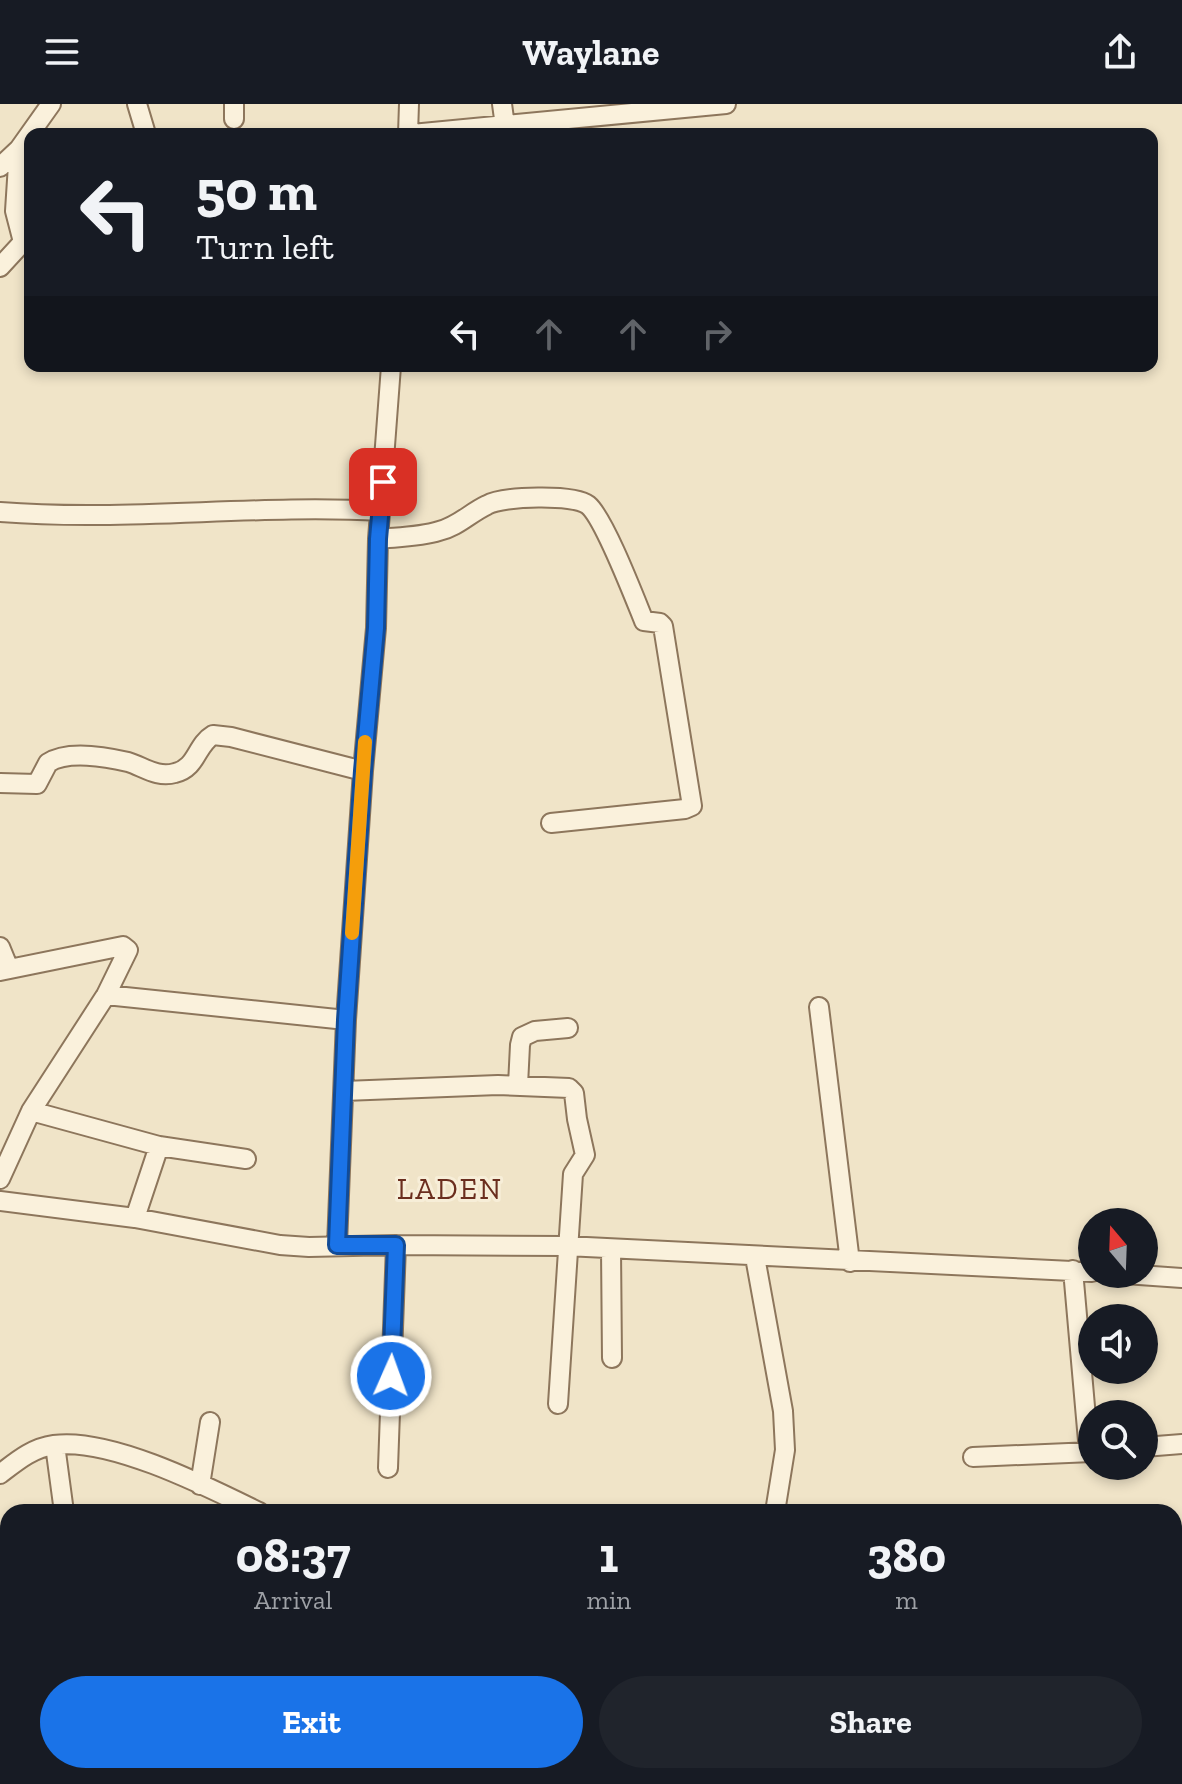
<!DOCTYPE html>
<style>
body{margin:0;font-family:"Zilla Slab",serif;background:#20242c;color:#f1f3f6;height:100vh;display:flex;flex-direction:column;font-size:30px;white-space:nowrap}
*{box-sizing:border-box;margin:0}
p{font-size:26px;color:#9ea1a6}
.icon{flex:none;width:44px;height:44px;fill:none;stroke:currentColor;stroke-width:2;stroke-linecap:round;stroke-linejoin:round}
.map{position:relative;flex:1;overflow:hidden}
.side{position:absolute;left:0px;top:1400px;width:1182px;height:280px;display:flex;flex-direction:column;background:#171b24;border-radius:24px 24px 0 0;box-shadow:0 4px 12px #0003}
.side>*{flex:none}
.top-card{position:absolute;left:24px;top:24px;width:1134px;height:244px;border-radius:16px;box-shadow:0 4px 12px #0003;background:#171b24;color:#f1f3f6;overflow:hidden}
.needle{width:52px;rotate:341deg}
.buttons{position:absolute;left:1078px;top:1104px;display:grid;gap:16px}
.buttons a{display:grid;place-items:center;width:80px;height:80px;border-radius:50%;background:#171b24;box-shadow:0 4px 12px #0003;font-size:40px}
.pin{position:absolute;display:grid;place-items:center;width:68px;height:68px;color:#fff;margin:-34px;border-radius:16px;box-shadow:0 4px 12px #0006}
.me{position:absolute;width:88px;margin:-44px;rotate:2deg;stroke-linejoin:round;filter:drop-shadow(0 0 6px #0008)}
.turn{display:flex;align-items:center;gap:28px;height:168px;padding:0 40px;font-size:36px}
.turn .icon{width:104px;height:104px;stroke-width:2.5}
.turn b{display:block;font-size:56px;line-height:68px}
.lanes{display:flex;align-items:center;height:76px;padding:0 40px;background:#0003;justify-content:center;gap:40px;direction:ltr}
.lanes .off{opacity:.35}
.eta{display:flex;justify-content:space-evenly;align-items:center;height:136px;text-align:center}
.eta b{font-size:48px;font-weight:700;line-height:56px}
.button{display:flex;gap:16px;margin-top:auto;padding:16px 40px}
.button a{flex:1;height:92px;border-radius:48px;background:#1a73e8;color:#fff;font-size:32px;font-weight:700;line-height:92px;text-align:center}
.button a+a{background:#20242c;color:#f1f3f6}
header{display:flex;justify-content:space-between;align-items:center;height:104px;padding:0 40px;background:#171b24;font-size:36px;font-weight:700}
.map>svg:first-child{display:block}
</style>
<header><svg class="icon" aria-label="menu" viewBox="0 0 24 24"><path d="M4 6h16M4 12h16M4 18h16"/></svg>Waylane<svg class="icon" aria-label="share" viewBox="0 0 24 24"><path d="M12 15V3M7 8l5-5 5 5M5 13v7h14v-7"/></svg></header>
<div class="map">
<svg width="1182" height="1680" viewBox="0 0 1182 1680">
<rect width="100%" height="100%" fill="#f0e4c8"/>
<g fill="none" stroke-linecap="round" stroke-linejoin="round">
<g stroke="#8d765c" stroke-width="22">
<path id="minor" d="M 137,0 L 146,30
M 502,0 L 505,22
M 234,15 L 234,0
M 408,30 L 409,0
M 412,30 L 726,0
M 0,63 L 19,45 L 51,0
M 0,163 L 23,138 L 15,107 L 19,45
M 0,408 C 127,418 254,400 381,407
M 378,435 C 398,433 420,433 439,427 C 457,423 470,409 487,401 C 503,392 574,390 588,401 C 604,414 635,495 644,517 L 660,519 L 663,522 L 692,702 L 685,705 L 551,719
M 0,679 L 37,680 L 48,659 C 67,646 107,653 128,658 C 144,663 157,674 175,669 C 197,664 196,641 213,631 L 231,633 L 363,667
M 0,843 L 9,865
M 0,867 L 123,842 L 128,846 L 106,891 L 31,1007 L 0,1075
M 106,891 L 346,916
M 819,903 L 850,1158
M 518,981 L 520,941 L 522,933 L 535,927 L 568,924
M 344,987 L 498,981 L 569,984 L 574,989 L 577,1015 L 585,1051 L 573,1070 L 558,1300
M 31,1007 L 159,1042 L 246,1055
M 0,1097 L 135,1114 L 280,1141 L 309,1143 L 396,1141 L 566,1142 L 1092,1168
M 135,1114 L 159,1042
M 337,1141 L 346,916 L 363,667 L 376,524 L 378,435 L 391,262
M 611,1145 L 612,1254
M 755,1153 L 783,1307 L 785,1346 L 775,1408
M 1073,1166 L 1089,1348
M 1125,1170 L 1182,1174
M 55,1341 L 64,1408
M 1144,1343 L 1182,1340
M 973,1353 L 1092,1348
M 388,1364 L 396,1141
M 0,1370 C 17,1357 32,1344 54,1341 C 110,1333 208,1383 259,1408
M 200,1381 L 210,1318
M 1174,1567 L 1182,1559
M 323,1672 L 324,1680
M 786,1672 L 788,1680
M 1165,1672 L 1168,1680
M 477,1680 L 478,1672
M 881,1680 L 987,1672"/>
</g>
<use href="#minor" stroke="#faf1dc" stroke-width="18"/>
</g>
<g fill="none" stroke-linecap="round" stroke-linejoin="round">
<g stroke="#114b97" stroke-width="20">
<path id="route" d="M 383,378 L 378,435 L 376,524 L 363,667 L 346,916 L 337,1141 L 396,1141 L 391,1272"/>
</g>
<use href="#route" stroke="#1a73e8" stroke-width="14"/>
<path stroke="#f59e0b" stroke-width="14" d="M 352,829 L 365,638"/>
</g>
<g text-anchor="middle" stroke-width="6" stroke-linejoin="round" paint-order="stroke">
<g font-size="30" letter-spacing="2" fill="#6b2e1e" stroke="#f7eed8">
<text x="450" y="1095">LADEN</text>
</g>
</g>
</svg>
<div class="buttons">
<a><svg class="needle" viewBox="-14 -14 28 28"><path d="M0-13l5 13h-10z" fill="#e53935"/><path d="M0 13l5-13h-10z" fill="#9ea1a6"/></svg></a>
<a><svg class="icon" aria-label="sound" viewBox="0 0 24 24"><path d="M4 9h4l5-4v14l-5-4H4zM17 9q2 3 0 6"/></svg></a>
<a><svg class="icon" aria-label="search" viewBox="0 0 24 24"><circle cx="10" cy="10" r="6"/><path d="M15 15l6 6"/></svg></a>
</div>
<div class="pin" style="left:383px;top:378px;background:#d93025"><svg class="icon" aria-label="arrive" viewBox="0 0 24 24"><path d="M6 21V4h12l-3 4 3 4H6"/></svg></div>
<svg class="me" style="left:391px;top:1272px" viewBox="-20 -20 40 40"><circle r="17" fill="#1a73e8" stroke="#fff" stroke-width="3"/><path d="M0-11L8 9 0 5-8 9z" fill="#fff"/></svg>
<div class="top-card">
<div class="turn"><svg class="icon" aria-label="left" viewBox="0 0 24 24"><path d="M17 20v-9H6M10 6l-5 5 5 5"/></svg><div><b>50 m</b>Turn left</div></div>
<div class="lanes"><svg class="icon" aria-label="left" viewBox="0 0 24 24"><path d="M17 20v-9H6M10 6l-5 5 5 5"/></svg><svg class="icon off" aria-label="ahead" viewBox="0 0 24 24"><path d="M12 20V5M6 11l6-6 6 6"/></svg><svg class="icon off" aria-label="ahead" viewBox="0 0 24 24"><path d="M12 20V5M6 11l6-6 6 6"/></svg><svg class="icon off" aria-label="right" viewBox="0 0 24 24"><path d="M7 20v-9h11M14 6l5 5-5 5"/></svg></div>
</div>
<section class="side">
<div class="eta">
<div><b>08:37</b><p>Arrival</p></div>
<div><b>1</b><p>min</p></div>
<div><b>380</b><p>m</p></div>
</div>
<div class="button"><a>Exit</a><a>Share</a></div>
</section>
</div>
